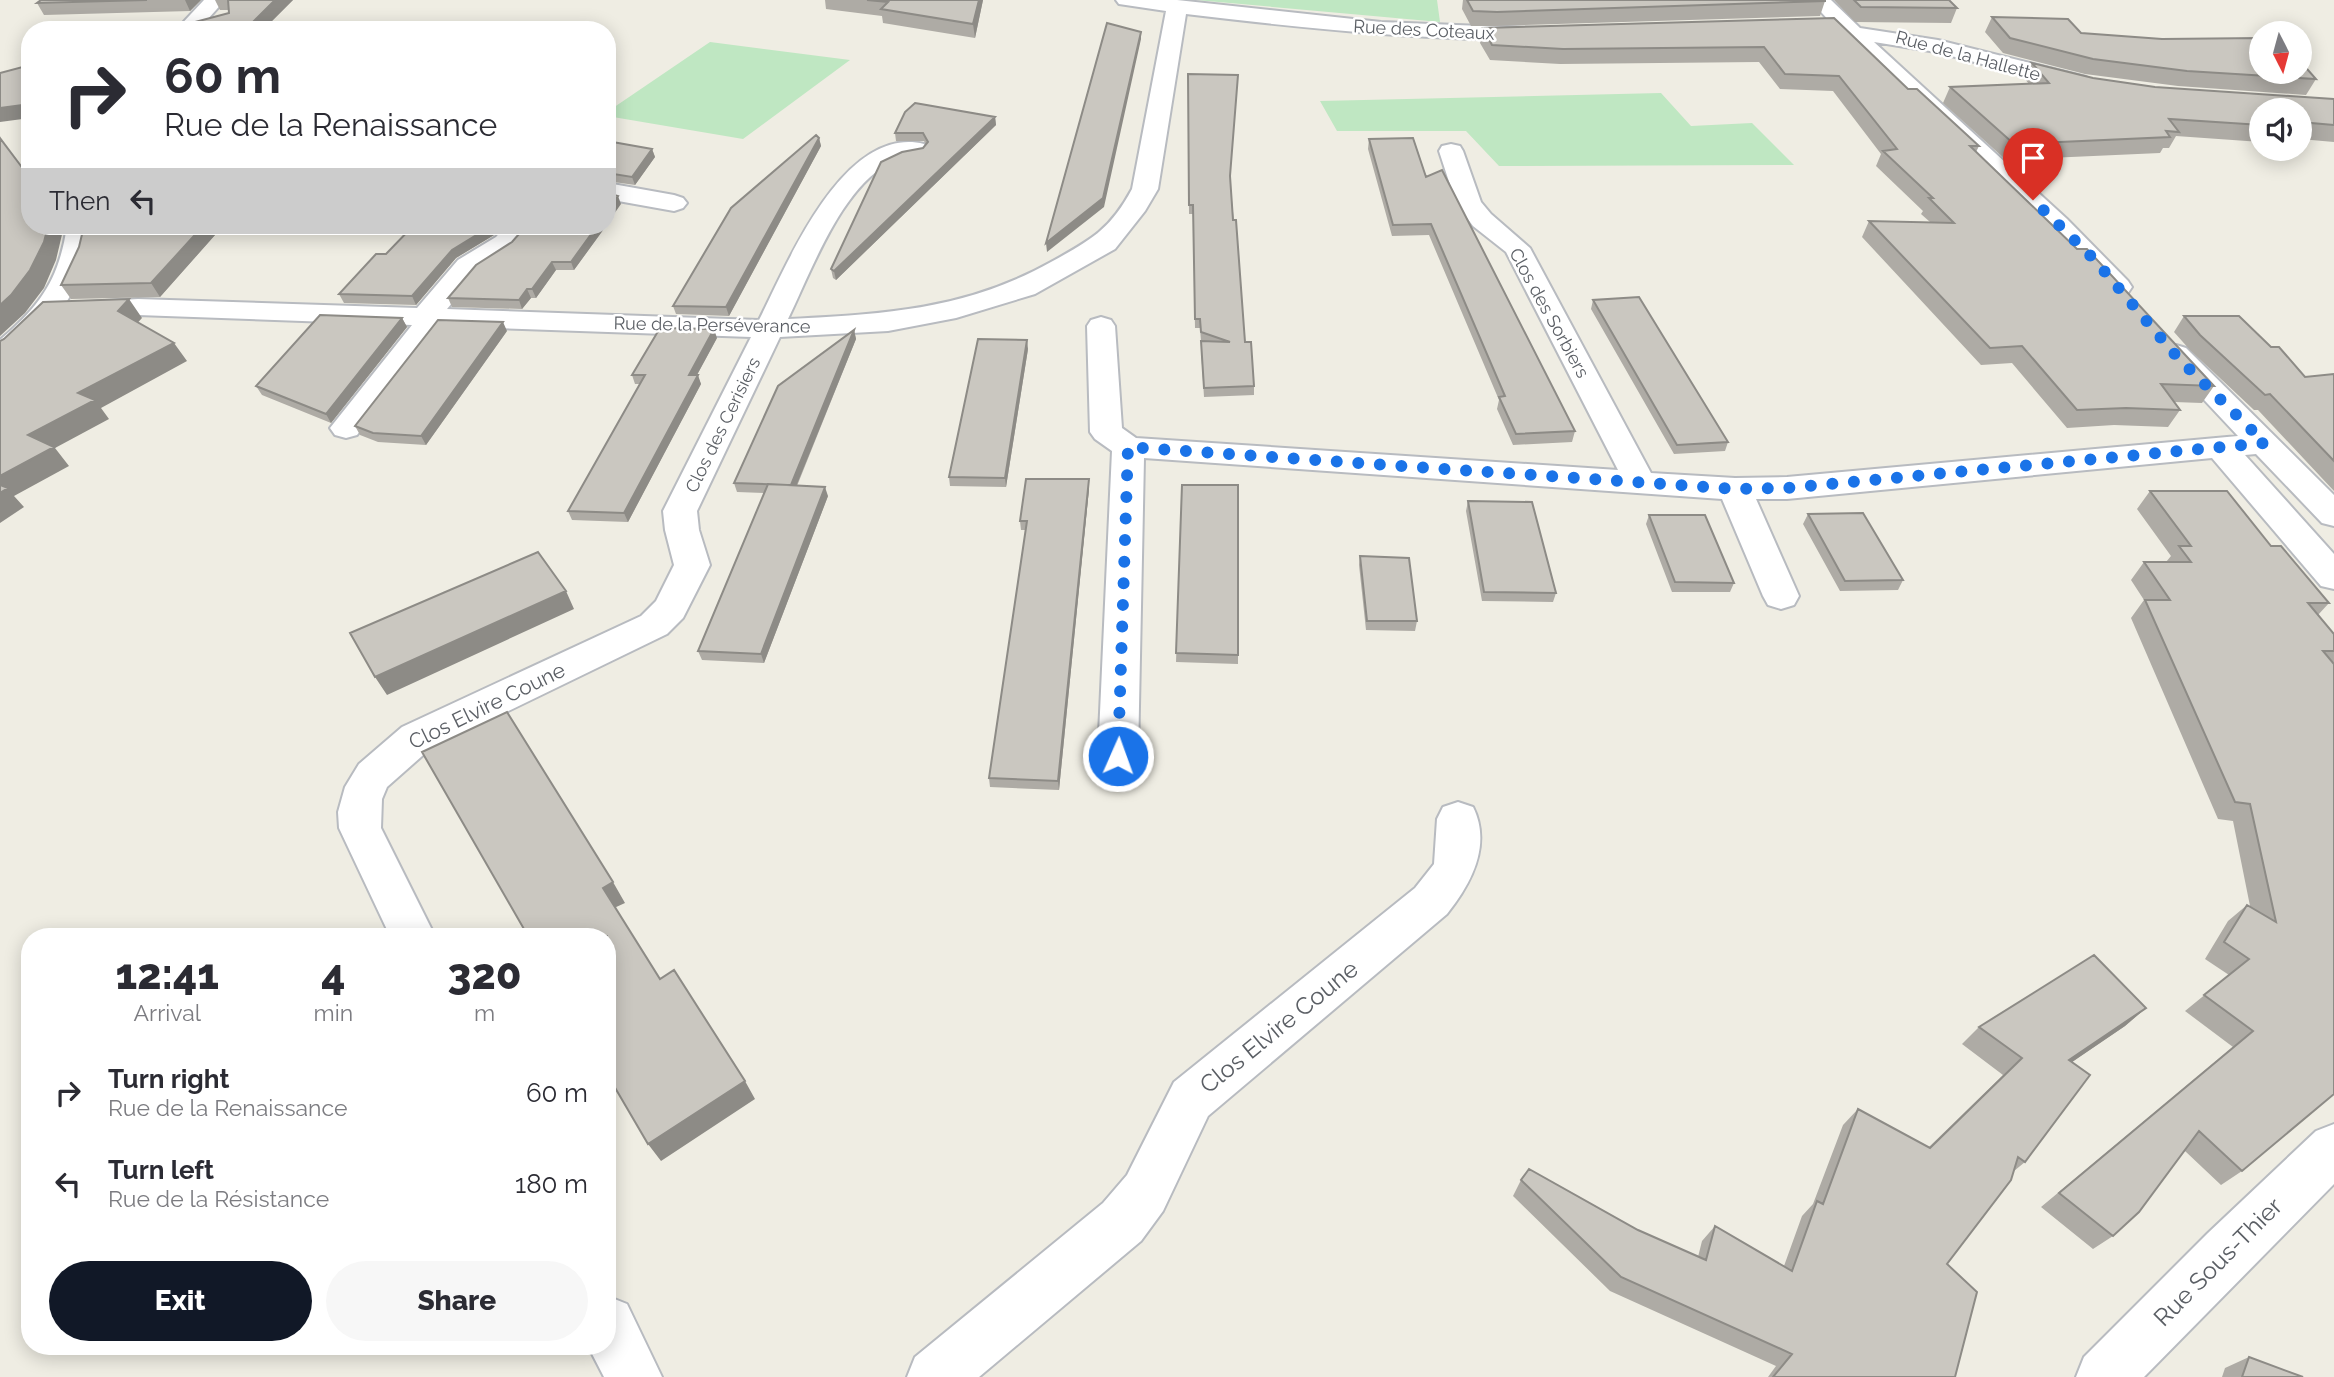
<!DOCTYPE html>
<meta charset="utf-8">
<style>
body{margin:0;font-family:Raleway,sans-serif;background:#f7f7f7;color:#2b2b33;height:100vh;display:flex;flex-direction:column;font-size:26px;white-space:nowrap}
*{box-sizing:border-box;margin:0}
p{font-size:23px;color:#7c7c81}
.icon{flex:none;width:38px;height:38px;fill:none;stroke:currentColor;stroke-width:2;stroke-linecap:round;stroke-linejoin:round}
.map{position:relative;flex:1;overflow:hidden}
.details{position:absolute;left:21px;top:928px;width:595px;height:427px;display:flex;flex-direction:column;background:#fff;border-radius:28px;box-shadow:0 4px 18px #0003}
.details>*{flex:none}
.banner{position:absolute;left:21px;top:21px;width:595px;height:214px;border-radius:28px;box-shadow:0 4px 18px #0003;background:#fff;color:#2b2b33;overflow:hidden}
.needle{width:46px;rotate:174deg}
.controls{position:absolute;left:2249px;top:21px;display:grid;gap:14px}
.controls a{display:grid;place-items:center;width:63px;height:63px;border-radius:50%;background:#fff;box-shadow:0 4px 18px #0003;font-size:35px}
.pin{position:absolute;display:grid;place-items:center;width:60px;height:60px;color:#fff;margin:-72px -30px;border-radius:50% 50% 50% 0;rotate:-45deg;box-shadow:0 0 7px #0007}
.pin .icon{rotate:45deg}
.me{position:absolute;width:77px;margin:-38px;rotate:2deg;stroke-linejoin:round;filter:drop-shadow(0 0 5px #0008)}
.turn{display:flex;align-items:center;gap:24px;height:147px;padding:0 28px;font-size:32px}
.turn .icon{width:91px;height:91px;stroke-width:2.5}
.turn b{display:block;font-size:49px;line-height:60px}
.then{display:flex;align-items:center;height:66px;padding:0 28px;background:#0003;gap:14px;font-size:26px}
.eta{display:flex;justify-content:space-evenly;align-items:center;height:119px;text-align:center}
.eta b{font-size:42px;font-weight:800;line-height:49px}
.button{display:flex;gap:14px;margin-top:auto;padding:14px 28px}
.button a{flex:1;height:80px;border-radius:42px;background:#111827;color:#fff;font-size:28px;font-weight:800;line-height:80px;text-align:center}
.button a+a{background:#f7f7f7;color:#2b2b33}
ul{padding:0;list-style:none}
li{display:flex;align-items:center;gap:21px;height:91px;padding:0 28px}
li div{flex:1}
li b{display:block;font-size:26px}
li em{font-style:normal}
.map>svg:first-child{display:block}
</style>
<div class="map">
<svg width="2334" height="1377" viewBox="0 0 2334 1377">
<rect width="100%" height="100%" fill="#efede3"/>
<path fill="#bfe7c2" d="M 1196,0 L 1437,0 L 1440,22 Z
M 710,42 L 850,60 L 743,139 L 607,116 L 607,112 Z
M 1661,93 L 1691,126 L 1752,123 L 1794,165 L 1499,166 L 1466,131 L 1337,131 L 1320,101 Z"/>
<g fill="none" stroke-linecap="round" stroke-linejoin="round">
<g stroke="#b8bbc0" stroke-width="4">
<path id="minor" d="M 1116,0 L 1177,0 L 1381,22 L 1535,28 L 1542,30 L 1546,34 L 1542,38 L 1535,40 C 1418,40 1302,28 1186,14 L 1158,189 L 1145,211 L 1115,249 L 1035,294 L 956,318 L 888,331 L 780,337 L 697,511 L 699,530 L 710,565 L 683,618 L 667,634 L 430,749 L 387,787 L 382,799 L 381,828 L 435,936 L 390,936 L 339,828 L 338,812 L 345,787 L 359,764 L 402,727 L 641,616 L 656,601 L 674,565 L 665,530 L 663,511 L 751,337 L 441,326 L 357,435 L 346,438 L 335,435 L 330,428 L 412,325 L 138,315 L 82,318 L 72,315 L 68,309 L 72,303 L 138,299 L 417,308 L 458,260 L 496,237 L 506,226 L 533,226 L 514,249 L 478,272 L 447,309 L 759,320 C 787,265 843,124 924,144 L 927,149 L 924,154 C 917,156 909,156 902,158 C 845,175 812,270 788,319 C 884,314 965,310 1051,262 C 1091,240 1110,230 1132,189 L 1166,11 L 1119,4 Z
M 1810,0 L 1831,0 L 1860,28 L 1938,40 L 2086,77 L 2089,82 L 2086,87 L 2078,89 L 1936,52 L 1874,42 L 2067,219 L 2128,281 L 2132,287 L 2128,293 L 2118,295 L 2108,293 L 2049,230 L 1845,38 Z
M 1451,144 L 1460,146 L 1463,151 L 1481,202 L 1491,214 L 1530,248 L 1651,473 L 1735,478 L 1787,477 L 2238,436 L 2161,354 L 2166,348 L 2176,345 L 2186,348 L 2334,495 L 2334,526 L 2322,523 L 2256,454 L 2245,455 L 2334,554 L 2334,589 L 2321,586 L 2212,458 L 1787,499 L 1756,499 L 1799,596 L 1794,605 L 1781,609 L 1768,605 L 1763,596 L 1722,499 L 1144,458 L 1138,756 L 1132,767 L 1118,772 L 1104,767 L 1098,756 L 1112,451 L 1095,439 L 1090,432 L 1087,326 L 1091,320 L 1101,317 L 1111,320 L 1115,326 L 1122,428 L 1136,438 L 1618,470 L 1506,252 L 1473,226 L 1456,203 L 1439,151 L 1442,146 Z
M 607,183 L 674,195 L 683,198 L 687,203 L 683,208 L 674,211 L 607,199 Z
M 1458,802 L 1473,807 C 1492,845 1471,884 1447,914 L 1208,1116 L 1163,1211 L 1141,1241 L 979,1377 L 907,1377 L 915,1357 L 1103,1203 L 1127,1175 L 1174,1082 L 1415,888 L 1434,864 L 1437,819 L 1443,807 Z
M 2334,1124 L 2334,1184 L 2144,1377 L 2076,1377 L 2084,1357 L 2208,1233 L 2316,1131 Z
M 607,1296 L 627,1304 L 662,1377 L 604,1377 L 588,1346 L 607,1346 Z"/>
</g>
<g stroke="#b8bbc0" stroke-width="4">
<path id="tertiary" d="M 204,0 L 225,0 L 198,30 L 176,30 Z
M 67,226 L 93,226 C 87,275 67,310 31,343 C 21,352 13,361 0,364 L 0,340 C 41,305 59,279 67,226 Z"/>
</g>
<use href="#minor" fill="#fff" fill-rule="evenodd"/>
<use href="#tertiary" fill="#fff" fill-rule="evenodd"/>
</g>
<path fill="#aeaba5" d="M 41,0 L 201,0 L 190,11 L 44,15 L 37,3 Z
M 215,0 L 293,0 L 263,30 L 165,30 L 229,13 L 229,10 L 220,10 Z
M 825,0 L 983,0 L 975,38 L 883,23 L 882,16 L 826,9 Z
M 1463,0 L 1825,0 L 1825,1 L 1820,16 L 1494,26 L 1471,26 L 1462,9 Z
M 1834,0 L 1949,0 L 1957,8 L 1951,23 L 1855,22 Z
M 1992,17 L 2081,33 L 2316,79 L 2306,95 L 2178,86 L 2085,74 L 2003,53 L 1985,32 Z
M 1834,18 L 1908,89 L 1979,146 L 1976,152 L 2214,386 L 2202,403 L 2174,402 L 2180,410 L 2168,427 L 2114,425 L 2067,428 L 2012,363 L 1981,365 L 1862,237 L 1869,221 L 1930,222 L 1921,214 L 1923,211 L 1876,166 L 1881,154 L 1833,91 L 1780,89 L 1759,62 L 1560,64 L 1490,60 L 1480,43 L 1483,28 Z
M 2032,63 L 2093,78 L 2155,87 L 2334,99 L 2334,142 L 2300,139 L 2300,110 L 2261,110 L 2261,142 L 2176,136 L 2169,148 L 2163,148 L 2160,153 L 2006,160 L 1943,103 L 1950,87 L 2029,84 L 2024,78 Z
M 1188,74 L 1230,179 L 1245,342 L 1254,386 L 1254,395 L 1204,397 L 1201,350 L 1202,341 L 1201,341 L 1200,328 L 1195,328 L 1193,214 L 1189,214 Z
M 995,117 L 996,125 L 836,280 L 833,278 L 831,269 L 926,145 L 924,141 L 896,141 L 895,133 Z
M 819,138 L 821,146 L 729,316 L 676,314 L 673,306 Z
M 1369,139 L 1426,177 L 1575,431 L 1572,442 L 1513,445 L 1497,409 L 1499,400 L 1429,235 L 1392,236 L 1368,149 Z
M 607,141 L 652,149 L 655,157 L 635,185 L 607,181 Z
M 84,226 L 223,226 L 160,297 L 71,299 L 61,285 L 79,247 Z
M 526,226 L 606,226 L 574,270 L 556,270 L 536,298 L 531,298 L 522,309 L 452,307 L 448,298 L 512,242 Z
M 494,235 L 456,258 L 416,305 L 344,303 L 339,294 L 386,254 Z
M 1593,300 L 1728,442 L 1725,451 L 1674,454 L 1591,309 Z
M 2184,316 L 2271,347 L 2305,377 L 2334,374 L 2334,491 L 2258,410 L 2254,410 L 2190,350 L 2174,332 Z
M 402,318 L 407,327 L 331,423 L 262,395 L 256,386 Z
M 854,330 L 856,339 L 797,486 L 828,496 L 764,663 L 702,660 L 698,651 L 765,493 L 737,492 L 734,483 Z
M 507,331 L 426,445 L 378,442 L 360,435 L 355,426 Z
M 717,338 L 697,375 L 701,384 L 628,522 L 572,520 L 568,511 L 640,384 L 635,384 L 632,375 Z
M 1028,349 L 1006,487 L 950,486 L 949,477 Z
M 1089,479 L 1089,489 L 1059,790 L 990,787 L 989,778 L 1026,530 L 1021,530 L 1020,521 Z
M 1182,485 L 1238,655 L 1238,664 L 1176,662 Z
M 2150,491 L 2271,546 L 2329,603 L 2318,615 L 2334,634 L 2334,1094 L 2242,1171 L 2221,1185 L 2185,1151 L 2113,1236 L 2093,1249 L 2041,1207 L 2233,1047 L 2185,1011 L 2229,975 L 2205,959 L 2228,921 L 2247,905 L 2250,906 L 2233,821 L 2218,819 L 2131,618 L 2144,600 L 2131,580 L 2144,562 L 2166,562 L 2171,556 L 2137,509 Z
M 1468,501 L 1556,593 L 1553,602 L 1482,601 L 1466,511 Z
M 1808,514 L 1903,580 L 1898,590 L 1840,591 L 1803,524 Z
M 1649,515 L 1734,583 L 1730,592 L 1672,592 L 1646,524 Z
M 1360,556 L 1417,621 L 1415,631 L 1366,630 L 1359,565 Z
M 2146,1008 L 2125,1026 L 2072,1062 L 2025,1162 L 2014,1171 L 1947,1264 L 1955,1377 L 1768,1377 L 1776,1366 L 1610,1291 L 1513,1196 L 1521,1180 L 1638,1230 L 1698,1257 L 1702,1241 L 1715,1226 L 1784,1266 L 1802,1216 L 1813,1204 L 1843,1125 L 1858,1109 L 1929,1147 L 2003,1075 L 1962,1044 L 1979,1027 Z
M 2249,1357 L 2303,1377 L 2222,1377 L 2225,1368 Z"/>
<path fill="#8d8b86" d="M 185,0 L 201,0 L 190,11 Z
M 275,0 L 293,0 L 263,30 L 245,30 Z
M 979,0 L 983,0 L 975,38 L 973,24 Z
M 1141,32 L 1141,39 L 1104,207 L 1047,252 L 1046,243 Z
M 30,104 L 30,118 L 0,122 L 0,108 Z
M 995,117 L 996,125 L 836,280 L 834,271 Z
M 819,138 L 821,146 L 729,316 L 726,307 Z
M 652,149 L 655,157 L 635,185 L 632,177 Z
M 618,196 L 621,204 L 607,224 L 607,211 Z
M 48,226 L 64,226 L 56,260 L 44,288 L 25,313 L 0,336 L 0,305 Z
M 203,226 L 223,226 L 160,297 L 151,283 Z
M 491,226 L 503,226 L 494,235 L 456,258 L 416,305 L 412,296 L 452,250 Z
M 597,226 L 606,226 L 574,270 L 571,262 Z
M 552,262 L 556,270 L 536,298 L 532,289 Z
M 527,289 L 531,298 L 522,309 L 519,300 Z
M 129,299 L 142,318 L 131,330 L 118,311 Z
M 402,318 L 407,327 L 331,423 L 326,414 Z
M 503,322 L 507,331 L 426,445 L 421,436 Z
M 714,329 L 717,338 L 692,384 L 689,375 Z
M 854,330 L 856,339 L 793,494 L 791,485 Z
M 1027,340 L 1028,349 L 1006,487 L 1005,478 Z
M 174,343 L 187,361 L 101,408 L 109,419 L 55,448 L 69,466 L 14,496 L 24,507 L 0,523 L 0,476 L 28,435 L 78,393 Z
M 698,375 L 701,384 L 628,522 L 624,513 Z
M 1089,479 L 1089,489 L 1059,790 L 1058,781 Z
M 825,487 L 828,496 L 764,663 L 761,654 Z
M 566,591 L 574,609 L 387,695 L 375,677 Z
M 613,882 L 625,903 L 614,908 L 603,888 Z
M 2146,1008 L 2125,1026 L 2050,1077 L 2069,1060 Z
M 745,1081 L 755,1099 L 661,1161 L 648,1144 Z"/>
<path fill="#cac7c0" stroke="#8d8b86" stroke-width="2" d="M 41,0 L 147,0 L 37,3 Z
M 228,0 L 275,0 L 245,30 L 165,30 L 229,13 Z
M 867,0 L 979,0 L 973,24 L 881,9 L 888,2 Z
M 1467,0 L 1825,0 L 1825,1 L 1497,12 L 1473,11 Z
M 1854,0 L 1949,0 L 1957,8 L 1861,7 Z
M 1992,17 L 2068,19 L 2081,33 L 2162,39 L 2261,38 L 2261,72 L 2300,72 L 2300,61 L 2316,79 L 2187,71 L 2093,59 L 2010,38 Z
M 1834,18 L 1908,89 L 1917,89 L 1979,146 L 1970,146 L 2077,249 L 2087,249 L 2214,386 L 2161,384 L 2180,410 L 2126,408 L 2077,410 L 2022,346 L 1990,348 L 1869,221 L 1954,223 L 1929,198 L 1933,198 L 1883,151 L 1897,149 L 1839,76 L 1785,74 L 1764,47 L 1563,49 L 1492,45 L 1483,28 Z
M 1107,23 L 1141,32 L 1103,198 L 1046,243 Z
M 2032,63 L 2093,78 L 2155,87 L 2334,99 L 2334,125 L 2300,122 L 2300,110 L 2261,110 L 2261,125 L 2169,119 L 2179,132 L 2166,131 L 2170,137 L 2014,144 L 1950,87 L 2049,83 Z
M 30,65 L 30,104 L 0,108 L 0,73 Z
M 1188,74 L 1238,75 L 1230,176 L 1233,220 L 1236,220 L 1245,342 L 1251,342 L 1254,386 L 1204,388 L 1201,341 L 1230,342 L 1201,332 L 1200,319 L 1195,319 L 1193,205 L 1189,205 Z
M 915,103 L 995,117 L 834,271 L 831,269 L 881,162 L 902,152 L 923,148 L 928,142 L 923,133 L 895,133 L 905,112 Z
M 816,135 L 819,138 L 726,307 L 673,306 L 731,208 Z
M 0,138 L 30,178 L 30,226 L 48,226 L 44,242 L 30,270 L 11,295 L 0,305 Z
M 1413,138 L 1426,177 L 1442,170 L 1575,431 L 1516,434 L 1499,397 L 1505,396 L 1431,224 L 1393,225 L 1369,139 Z
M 607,141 L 652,149 L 632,177 L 607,173 Z
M 607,193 L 618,196 L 607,211 Z
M 84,226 L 203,226 L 151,283 L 61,285 L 79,247 Z
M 413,226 L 491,226 L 452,250 L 412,296 L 339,294 L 376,254 L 386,254 Z
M 526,226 L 597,226 L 571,262 L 552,262 L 532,289 L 527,289 L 519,300 L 448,298 L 476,265 L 512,242 Z
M 1639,297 L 1728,442 L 1677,445 L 1593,300 Z
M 129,299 L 118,311 L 174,343 L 78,393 L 95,400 L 28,435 L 54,447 L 0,476 L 0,341 L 4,339 L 43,302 Z
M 320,315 L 402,318 L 326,414 L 256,386 Z
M 2184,316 L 2239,316 L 2271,347 L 2279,347 L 2305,377 L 2334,374 L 2334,461 L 2270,394 L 2265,395 L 2200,335 Z
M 438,320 L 503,322 L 421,436 L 373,433 L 355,426 Z
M 660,328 L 714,329 L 689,375 L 698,375 L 624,513 L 568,511 L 645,375 L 632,375 Z
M 854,330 L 791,485 L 734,483 L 778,386 Z
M 978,339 L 1027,340 L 1005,478 L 949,477 Z
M 1026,479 L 1089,479 L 1058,781 L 989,778 L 1027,521 L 1020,521 Z
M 768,484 L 825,487 L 761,654 L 698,651 Z
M 0,485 L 8,488 L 0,493 Z
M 1182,485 L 1238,485 L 1238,655 L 1176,653 Z
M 2150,491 L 2227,491 L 2271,546 L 2281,546 L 2329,603 L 2308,603 L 2334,634 L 2334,651 L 2323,651 L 2334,664 L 2334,1094 L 2242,1171 L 2199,1131 L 2139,1212 L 2113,1236 L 2059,1193 L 2253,1031 L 2204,995 L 2249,959 L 2224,942 L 2247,905 L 2276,922 L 2250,804 L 2235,802 L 2145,600 L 2170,600 L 2144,562 L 2191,562 L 2179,546 L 2191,546 Z
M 1468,501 L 1532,502 L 1556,593 L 1484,592 Z
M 1863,513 L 1903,580 L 1845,581 L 1808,514 Z
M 1649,515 L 1705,515 L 1734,583 L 1675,582 Z
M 538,552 L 566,591 L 375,677 L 350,633 Z
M 1360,556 L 1409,558 L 1417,621 L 1367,621 Z
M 507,712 L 613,882 L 603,888 L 660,979 L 674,970 L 745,1081 L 648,1144 L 607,1074 L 607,936 L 528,936 L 422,752 Z
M 2094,955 L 2146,1008 L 2069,1060 L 2090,1075 L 2025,1162 L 2018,1157 L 2011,1180 L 1947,1264 L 1977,1292 L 1955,1377 L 1773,1377 L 1792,1354 L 1621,1277 L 1521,1180 L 1529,1169 L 1638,1230 L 1706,1260 L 1715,1226 L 1792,1271 L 1817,1201 L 1823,1204 L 1858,1109 L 1930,1148 L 2022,1058 L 1979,1027 Z
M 2249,1357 L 2303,1377 L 2242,1377 Z"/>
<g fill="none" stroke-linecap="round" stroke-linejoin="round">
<path stroke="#1a73e8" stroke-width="12" stroke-dasharray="0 21.6" d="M 1118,756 L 1128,447 L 1735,489 L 1787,488 L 2265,443 L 2178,358 L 2094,259 L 2033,200"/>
</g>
<g text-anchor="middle" stroke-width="5" stroke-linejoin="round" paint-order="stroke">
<g font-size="18" fill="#5b5f65" stroke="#fff">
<text transform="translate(1424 30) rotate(3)" y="6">Rue des Coteaux</text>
<text transform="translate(1968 56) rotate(15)" y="6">Rue de la Hallette</text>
<text transform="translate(1549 313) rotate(61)" y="6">Clos des Sorbiers</text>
<text transform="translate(712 325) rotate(1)" y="6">Rue de la Perséverance</text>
<text transform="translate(723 425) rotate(-64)" y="6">Clos des Cerisiers</text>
</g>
<g font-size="21" fill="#5b5f65" stroke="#fff">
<text transform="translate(487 706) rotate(-26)" y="7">Clos Elvire Coune</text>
</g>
<g font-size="24" fill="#5b5f65" stroke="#fff">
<text transform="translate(1279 1027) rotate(-39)" y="8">Clos Elvire Coune</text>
<text transform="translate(2218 1262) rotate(-45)" y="8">Rue Sous-Thier</text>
</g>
</g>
</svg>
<div class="controls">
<a><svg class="needle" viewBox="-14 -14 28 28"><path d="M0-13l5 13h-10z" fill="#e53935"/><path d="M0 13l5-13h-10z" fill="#7c7c81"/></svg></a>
<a><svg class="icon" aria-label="sound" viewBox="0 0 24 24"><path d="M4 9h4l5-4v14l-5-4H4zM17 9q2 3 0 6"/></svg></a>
</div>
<div class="pin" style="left:2033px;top:200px;background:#d93025"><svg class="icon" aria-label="arrive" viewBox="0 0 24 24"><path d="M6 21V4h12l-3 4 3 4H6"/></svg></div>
<svg class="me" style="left:1118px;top:756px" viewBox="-20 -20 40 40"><circle r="17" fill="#1a73e8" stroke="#fff" stroke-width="3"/><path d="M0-11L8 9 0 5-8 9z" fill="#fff"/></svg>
<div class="banner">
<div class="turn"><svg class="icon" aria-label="right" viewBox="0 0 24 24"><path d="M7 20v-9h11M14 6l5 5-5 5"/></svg><div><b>60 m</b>Rue de la Renaissance</div></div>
<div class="then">Then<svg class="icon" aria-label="left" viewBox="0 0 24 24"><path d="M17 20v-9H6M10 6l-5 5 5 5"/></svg></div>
</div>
<section class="details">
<div class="eta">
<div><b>12:41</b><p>Arrival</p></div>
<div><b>4</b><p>min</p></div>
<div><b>320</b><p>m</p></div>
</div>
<ul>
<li><svg class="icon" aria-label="right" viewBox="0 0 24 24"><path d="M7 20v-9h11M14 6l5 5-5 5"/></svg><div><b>Turn right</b><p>Rue de la Renaissance</p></div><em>60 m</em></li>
<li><svg class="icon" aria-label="left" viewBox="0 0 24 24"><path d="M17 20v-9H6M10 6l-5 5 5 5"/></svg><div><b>Turn left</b><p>Rue de la Résistance</p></div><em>180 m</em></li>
</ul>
<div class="button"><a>Exit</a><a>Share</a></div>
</section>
</div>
